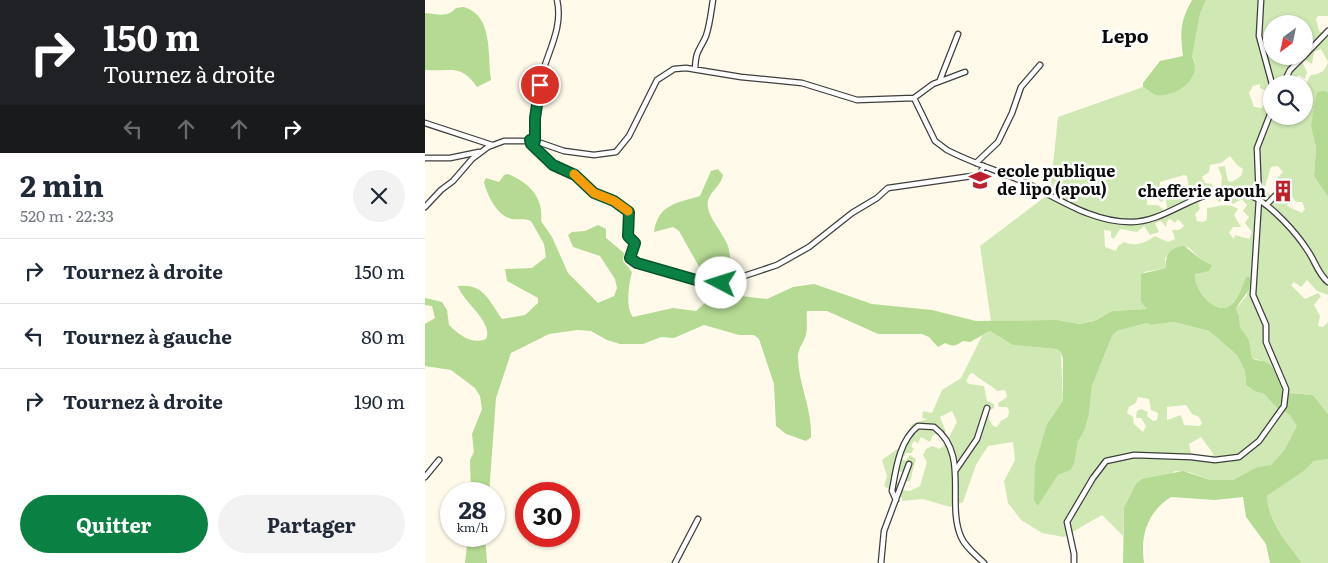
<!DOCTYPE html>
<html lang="fr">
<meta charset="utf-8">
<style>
body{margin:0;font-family:Literata,serif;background:#f2f2f3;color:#1f2937;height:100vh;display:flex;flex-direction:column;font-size:19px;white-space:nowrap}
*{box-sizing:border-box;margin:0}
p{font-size:16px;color:#747a83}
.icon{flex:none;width:28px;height:28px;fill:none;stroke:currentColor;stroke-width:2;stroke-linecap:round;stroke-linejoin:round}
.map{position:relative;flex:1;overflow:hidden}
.side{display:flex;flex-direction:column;background:#fff;width:425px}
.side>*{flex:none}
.banner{background:#202124;color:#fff;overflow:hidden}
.needle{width:32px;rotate:213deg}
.tools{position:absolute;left:838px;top:15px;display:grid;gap:10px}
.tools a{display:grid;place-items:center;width:50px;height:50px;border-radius:50%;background:#fff;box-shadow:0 1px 4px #0004;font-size:25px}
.speed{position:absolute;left:15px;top:482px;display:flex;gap:10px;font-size:25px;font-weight:700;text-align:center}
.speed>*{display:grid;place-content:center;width:65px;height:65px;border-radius:50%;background:#fff;box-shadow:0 1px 4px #0004;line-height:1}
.speed small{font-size:12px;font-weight:400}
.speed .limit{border:8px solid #d22;background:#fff;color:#111}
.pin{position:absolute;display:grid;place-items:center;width:42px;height:42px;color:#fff;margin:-21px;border:2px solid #fff;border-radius:50%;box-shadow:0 1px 5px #0007}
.me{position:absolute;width:55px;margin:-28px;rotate:275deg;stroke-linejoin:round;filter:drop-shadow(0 0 4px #0008)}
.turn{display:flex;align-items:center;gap:18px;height:105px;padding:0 20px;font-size:22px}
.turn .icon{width:65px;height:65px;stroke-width:2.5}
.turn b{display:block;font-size:35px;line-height:42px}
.lanes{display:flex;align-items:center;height:48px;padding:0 20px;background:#0003;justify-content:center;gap:25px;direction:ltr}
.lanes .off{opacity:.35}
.round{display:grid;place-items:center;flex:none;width:52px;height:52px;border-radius:26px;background:#f2f2f3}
.overview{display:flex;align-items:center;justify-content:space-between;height:85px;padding:0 20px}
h1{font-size:30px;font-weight:700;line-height:38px}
.action{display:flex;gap:10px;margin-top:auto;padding:10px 20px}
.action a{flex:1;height:58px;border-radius:30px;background:#0b8043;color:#fff;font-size:20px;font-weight:700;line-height:58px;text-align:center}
.action a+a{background:#f2f2f3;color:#1f2937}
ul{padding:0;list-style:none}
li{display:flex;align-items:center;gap:15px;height:65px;padding:0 20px;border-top:1px solid #e0e1e3}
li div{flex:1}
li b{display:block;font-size:19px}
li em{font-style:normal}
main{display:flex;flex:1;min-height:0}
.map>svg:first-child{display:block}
</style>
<main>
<section class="side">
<div class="banner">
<div class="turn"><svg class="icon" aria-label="right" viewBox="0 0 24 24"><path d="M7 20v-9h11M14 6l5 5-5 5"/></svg><div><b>150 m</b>Tournez à droite</div></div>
<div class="lanes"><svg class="icon off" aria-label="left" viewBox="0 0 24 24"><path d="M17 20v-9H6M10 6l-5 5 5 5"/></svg><svg class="icon off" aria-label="ahead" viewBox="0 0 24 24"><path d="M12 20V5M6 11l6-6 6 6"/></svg><svg class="icon off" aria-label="ahead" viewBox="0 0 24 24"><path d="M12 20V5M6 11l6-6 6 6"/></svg><svg class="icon" aria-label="right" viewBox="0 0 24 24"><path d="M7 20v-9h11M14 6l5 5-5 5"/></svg></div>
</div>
<div class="overview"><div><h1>2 min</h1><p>520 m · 22:33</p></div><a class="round"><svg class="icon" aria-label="close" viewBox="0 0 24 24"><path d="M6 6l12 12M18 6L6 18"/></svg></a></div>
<ul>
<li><svg class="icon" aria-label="right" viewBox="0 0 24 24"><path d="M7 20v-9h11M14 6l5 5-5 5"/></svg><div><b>Tournez à droite</b></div><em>150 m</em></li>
<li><svg class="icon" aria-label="left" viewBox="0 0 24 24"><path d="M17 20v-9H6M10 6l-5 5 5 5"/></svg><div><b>Tournez à gauche</b></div><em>80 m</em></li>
<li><svg class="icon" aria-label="right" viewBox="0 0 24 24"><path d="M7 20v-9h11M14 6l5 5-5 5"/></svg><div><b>Tournez à droite</b></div><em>190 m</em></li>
</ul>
<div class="action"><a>Quitter</a><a>Partager</a></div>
</section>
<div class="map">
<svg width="903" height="563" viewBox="0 0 903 563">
<rect width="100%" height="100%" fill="#fffaea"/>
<path fill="#d0e9b4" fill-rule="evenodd" d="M 781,0 L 903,0 L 903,16 L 893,16 L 891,19 L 894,31 L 898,33 L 903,29 L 903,92 L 899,91 L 886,126 L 891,148 L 889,176 L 903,197 L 903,295 L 892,291 L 882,280 L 876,287 L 869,282 L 866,285 L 880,299 L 893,293 L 896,296 L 889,305 L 895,316 L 893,326 L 898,327 L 903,322 L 903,414 L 888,395 L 864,393 L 859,412 L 865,415 L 873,426 L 860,449 L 846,465 L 832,467 L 808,480 L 786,480 L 764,472 L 750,471 L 699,508 L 698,536 L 677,515 L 639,537 L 617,533 L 596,520 L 583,503 L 579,481 L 590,460 L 588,442 L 563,446 L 551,465 L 538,502 L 525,507 L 498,499 L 477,501 L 477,498 L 459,486 L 462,476 L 457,460 L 479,444 L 487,424 L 502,419 L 497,418 L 498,411 L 507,413 L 517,390 L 536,378 L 557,336 L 565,331 L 588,345 L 631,349 L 636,352 L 638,402 L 622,424 L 613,506 L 633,475 L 646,470 L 649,464 L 653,442 L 660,429 L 664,414 L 667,386 L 687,336 L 692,331 L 722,323 L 728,325 L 749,322 L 784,331 L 812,355 L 820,371 L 821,385 L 829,391 L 839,394 L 853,409 L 849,371 L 838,361 L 827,358 L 824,340 L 815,327 L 814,316 L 811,309 L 822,295 L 821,278 C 817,286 814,300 806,305 C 790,317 769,290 769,274 L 787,265 L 777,260 L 763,247 L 740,258 L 741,268 L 719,272 L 723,309 L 687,311 L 668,321 L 653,324 L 632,320 L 566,321 L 555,246 L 625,193 L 633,117 L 718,87 L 730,95 L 745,94 L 770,62 L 767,57 L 775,14 ZM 846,24 L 879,24 L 879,56 L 846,56 ZM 896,49 L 903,62 C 900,71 896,74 886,75 C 877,87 879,101 879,116 L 846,116 L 846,88 L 841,94 L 842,101 L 837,108 L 829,107 L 824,93 L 828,86 L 835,84 L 835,88 L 840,90 L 846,86 L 846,84 L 862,84 L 874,75 L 880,79 L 882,72 L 877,62 L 880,60 L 887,64 L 889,52 ZM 805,156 L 812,165 L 818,169 L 816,176 L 807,182 L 803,181 L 800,166 L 793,167 L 797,177 L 796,188 L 788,188 L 787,184 L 780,183 L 777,177 L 784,172 L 785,165 L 796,163 ZM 853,166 L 858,172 L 849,181 L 853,185 L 858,185 L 871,202 L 877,202 L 880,209 L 877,213 L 862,206 L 866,198 L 865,195 L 858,197 L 852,191 L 845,195 L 839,190 L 846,167 ZM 759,175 L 762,176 L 764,191 L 758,191 L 755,185 L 737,190 L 736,193 L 741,199 L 742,209 L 739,210 L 733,205 L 722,205 L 722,199 L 731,197 L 736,202 L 739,200 L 735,195 L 735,182 ZM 786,196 L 795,202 L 799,196 L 806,198 L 805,202 L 808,204 L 817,199 L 822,205 L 818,211 L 824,217 L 820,223 L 827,232 L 824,239 L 810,235 L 809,239 L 804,233 L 808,227 L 816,227 L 809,215 L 813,209 C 802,202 795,207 782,208 L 782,219 L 779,222 L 772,221 L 770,214 L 775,209 L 773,202 ZM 745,219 L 750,223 L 753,219 L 759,226 L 754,230 L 747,230 L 750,239 L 743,242 L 730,236 C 720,243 711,247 699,242 L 693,246 L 691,251 L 680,247 L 679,230 L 686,231 L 686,237 L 689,239 L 695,229 L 712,232 L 719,226 L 725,235 L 734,232 L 730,223 L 736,221 L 741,227 L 742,221 ZM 548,373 C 556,381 565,384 572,391 L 580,390 L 582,397 L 573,403 L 574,407 L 582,407 L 584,411 L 583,417 L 576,421 L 572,427 L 568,426 L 564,419 L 564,411 L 569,408 L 569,404 L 562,401 L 559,386 L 544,384 L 541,381 L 545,374 ZM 713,397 L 724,399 L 726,410 L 733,413 L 732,420 L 728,421 L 722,416 L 723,412 L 716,409 L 712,411 L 711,418 L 716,418 L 721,426 L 718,432 L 709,424 L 708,417 L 702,413 L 704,407 L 711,403 ZM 761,405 L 767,414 L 774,417 L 777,423 L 775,426 L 759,425 L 756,415 L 742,420 L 742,407 ZM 527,411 L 532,422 L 520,445 L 514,449 L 507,446 L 501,449 L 498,455 L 502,462 L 495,486 L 485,491 L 478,490 L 478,486 L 471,482 L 473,471 L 481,473 L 478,482 L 485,481 L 491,459 L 485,455 L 481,461 L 477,459 L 481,453 L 486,453 L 489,449 L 486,446 L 489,441 L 493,443 L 496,437 L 505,442 L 508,435 L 521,432 L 515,417 ZM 776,437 L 789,455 L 782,457 L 766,453 L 764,444 Z
M 903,459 L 903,563 L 877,563 C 861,541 844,524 842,496 L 879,471 L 889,461 Z"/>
<path fill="#b4da93" d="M 767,0 L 781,0 L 775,14 L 767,57 C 779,77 751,98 731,95 C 727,94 722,89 718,87 L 718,83 L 735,61 L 758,56 C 755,32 755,22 767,0 Z
M 39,7 C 69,16 62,56 66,80 L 52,87 C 36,63 25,72 0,70 L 0,13 C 12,14 23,18 31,8 Z
M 899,91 L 903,92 L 903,197 L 889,176 L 891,148 L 886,126 L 892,92 Z
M 293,169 L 298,175 C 296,186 285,191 283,201 C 280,215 298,232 303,246 C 305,254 306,262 307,270 L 302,275 L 281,279 L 254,231 L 248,227 L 229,232 C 233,204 252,203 275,196 L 286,171 Z
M 83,174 C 104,183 119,197 116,221 L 127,237 L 143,273 L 173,303 L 189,296 L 192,288 L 190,279 L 175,256 L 148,247 L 143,235 L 147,232 L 160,231 L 173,225 L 181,229 L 181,238 L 199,253 L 198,261 L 207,272 C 204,283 200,308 208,317 L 248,308 L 271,311 L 291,293 L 342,299 L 368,287 L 389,284 L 447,304 L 507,310 L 551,321 L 632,320 L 654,324 L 669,321 L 687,311 L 722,309 L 716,302 L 716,274 L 741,268 C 740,255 745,247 759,246 L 777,260 L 787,265 L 784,271 L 770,274 C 768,289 790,317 806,305 C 814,299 817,286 821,277 L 825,277 C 828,291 816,298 811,309 L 814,316 L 815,327 L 824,340 L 827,358 C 831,361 834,360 838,361 C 857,369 861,393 853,409 L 839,394 L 829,391 L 821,385 L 820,371 L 812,355 L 784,331 L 749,322 L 727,325 L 722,323 L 692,331 L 687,336 L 667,386 L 664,414 L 660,429 L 653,442 L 649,464 L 646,470 L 633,475 L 613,506 L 609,500 L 610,465 L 622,424 L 638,401 L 638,359 L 636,352 L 631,349 L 588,345 L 565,331 L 545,342 L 538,341 C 531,346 527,347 520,343 L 513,347 L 504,337 L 497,334 L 453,334 L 402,311 L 382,311 C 381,318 383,327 381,334 C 380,341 373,348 373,356 C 373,384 387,407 386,437 L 381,441 L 361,434 L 351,426 L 349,384 L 334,339 L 329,335 L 314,335 L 279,325 L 249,338 L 236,337 L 218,344 L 195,344 L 182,340 L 166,331 L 152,330 L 124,334 L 86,353 L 71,398 L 64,494 L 46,494 L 45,460 L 49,452 L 47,434 L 57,409 L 55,396 L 50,388 L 26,370 L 0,366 L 0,324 L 10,318 L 7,306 L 0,305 L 0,298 L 17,302 L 22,310 L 24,325 C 34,335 47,345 61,339 C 69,322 37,301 33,286 C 59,283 64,301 77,319 L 100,315 L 113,303 L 113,298 L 82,281 L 80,269 L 107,268 L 121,257 L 119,244 L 106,221 C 99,218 94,220 87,219 C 72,216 62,195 59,182 L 61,178 L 74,182 L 79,175 Z
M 863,393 L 888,395 L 903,414 L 903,459 L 889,461 L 879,471 L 842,496 C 844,524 861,541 877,563 L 845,563 L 841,544 L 821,517 L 818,497 L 790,500 L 746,497 C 722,512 715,536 719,563 L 698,563 L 699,508 L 711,484 L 717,479 L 758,471 L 786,480 L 808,480 L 832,467 L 846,465 L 860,449 L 872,426 L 865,415 L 859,412 Z
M 43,536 L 60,536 L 62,563 L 40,563 Z"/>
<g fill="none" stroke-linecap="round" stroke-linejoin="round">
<g stroke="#3e3e3e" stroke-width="7">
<path id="minor" d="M 836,0 L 834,36 L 847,84
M 879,56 L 903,31
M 270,69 C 271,49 274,52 281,36 C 285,24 286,12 288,0
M 515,80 L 533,34
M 858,84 L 865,70 L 879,56
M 489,98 L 510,141 L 522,150 C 547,163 574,171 599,182 C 633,198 666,222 705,222 C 747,223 783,175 827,196 C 846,205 871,232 883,251 C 890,261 893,274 903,282
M 0,123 L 67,145
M 105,140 C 111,161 135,164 150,175 C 157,180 162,188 170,193 C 181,200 193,202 203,212 L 203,236 L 210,243 L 204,255 L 208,261 L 278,282 L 287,284 L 310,279 L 352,265 L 384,247 L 427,213 L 452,198 L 463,188 L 554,175 L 559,166
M 110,141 C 110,117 112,95 118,71 C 125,48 138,25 132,0
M 0,158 L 25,158 L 54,152
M 551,163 L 573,142 L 587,113 L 596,87 L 615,65
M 842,204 L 853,193
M 0,207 L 16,190 L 28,181 L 47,159 L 63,147 L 79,141 L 110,141 L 139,151 L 169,155 L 191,152 L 204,136 L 232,80 L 249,69 L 261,68 L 316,77 L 377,83 L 432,100 L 489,98 L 508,84 L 540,72
M 530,471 L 552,439 L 562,408
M 0,477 L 14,460
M 471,500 L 467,491 C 471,469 474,441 493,426 L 509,427 C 545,454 521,502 536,537 C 541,548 551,555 559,563
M 250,563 L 273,519
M 456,563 L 459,531 L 484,464
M 649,563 L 649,554 L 642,522 L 668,478 L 681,461 L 709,455 L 766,457 L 790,460 L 814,457 L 834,441 L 859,406 L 861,389 L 841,342 L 841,325 L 828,295 L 834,199 L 832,148 L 846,112"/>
</g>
<use href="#minor" stroke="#fff" stroke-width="4.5"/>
</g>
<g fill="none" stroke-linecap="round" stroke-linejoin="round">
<g stroke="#07532c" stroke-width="12">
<path id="route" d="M 115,85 L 110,118 L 110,141 L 105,140 L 106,144 L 128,165 L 150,175 L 169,193 L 189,201 L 204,212 L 203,236 L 210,243 L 205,258 L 212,263 L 278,282 L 296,283"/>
</g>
<use href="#route" stroke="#0b8043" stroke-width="9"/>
<path stroke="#f59e0b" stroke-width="9" d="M 149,174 L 169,193 L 189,201 L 203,211"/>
</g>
<defs>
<g id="school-bare" transform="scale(1.725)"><path d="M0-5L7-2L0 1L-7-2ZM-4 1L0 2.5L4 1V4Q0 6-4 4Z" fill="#bd222c" stroke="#fff" stroke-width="2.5" paint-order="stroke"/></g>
<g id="building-bare" transform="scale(1.725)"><path d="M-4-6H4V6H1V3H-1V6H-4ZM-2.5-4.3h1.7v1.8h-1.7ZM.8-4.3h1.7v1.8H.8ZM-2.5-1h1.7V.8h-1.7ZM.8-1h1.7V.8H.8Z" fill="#bd222c" stroke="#fff" stroke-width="2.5" paint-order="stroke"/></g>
</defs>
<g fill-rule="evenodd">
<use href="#school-bare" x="555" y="180"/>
<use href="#building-bare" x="858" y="191"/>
</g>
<g text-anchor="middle" stroke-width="5" stroke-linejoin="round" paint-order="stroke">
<g font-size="16" font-weight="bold" fill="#0b0b0b" stroke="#fff" text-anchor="start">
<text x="572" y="177">ecole publique<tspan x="572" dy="18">de lipo (apou)</tspan></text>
<text x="841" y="197" text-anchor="end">chefferie apouh</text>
</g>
<g font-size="19" font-weight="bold" fill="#0b0b0b" stroke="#fff">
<text x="700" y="43">Lepo</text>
</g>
</g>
</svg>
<div class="tools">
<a><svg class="needle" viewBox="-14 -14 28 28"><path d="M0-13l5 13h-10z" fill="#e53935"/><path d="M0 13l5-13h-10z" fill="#747a83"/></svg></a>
<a><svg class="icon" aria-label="search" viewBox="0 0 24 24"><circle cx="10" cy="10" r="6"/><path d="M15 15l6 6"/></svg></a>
</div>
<div class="speed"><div>28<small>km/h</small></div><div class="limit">30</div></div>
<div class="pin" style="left:115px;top:85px;background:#d93025"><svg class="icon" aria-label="arrive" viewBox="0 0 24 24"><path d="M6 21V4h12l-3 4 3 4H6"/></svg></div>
<svg class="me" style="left:296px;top:283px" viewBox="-20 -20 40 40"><circle r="19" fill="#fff"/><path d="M0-13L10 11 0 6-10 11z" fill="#0b8043"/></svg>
</div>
</main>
